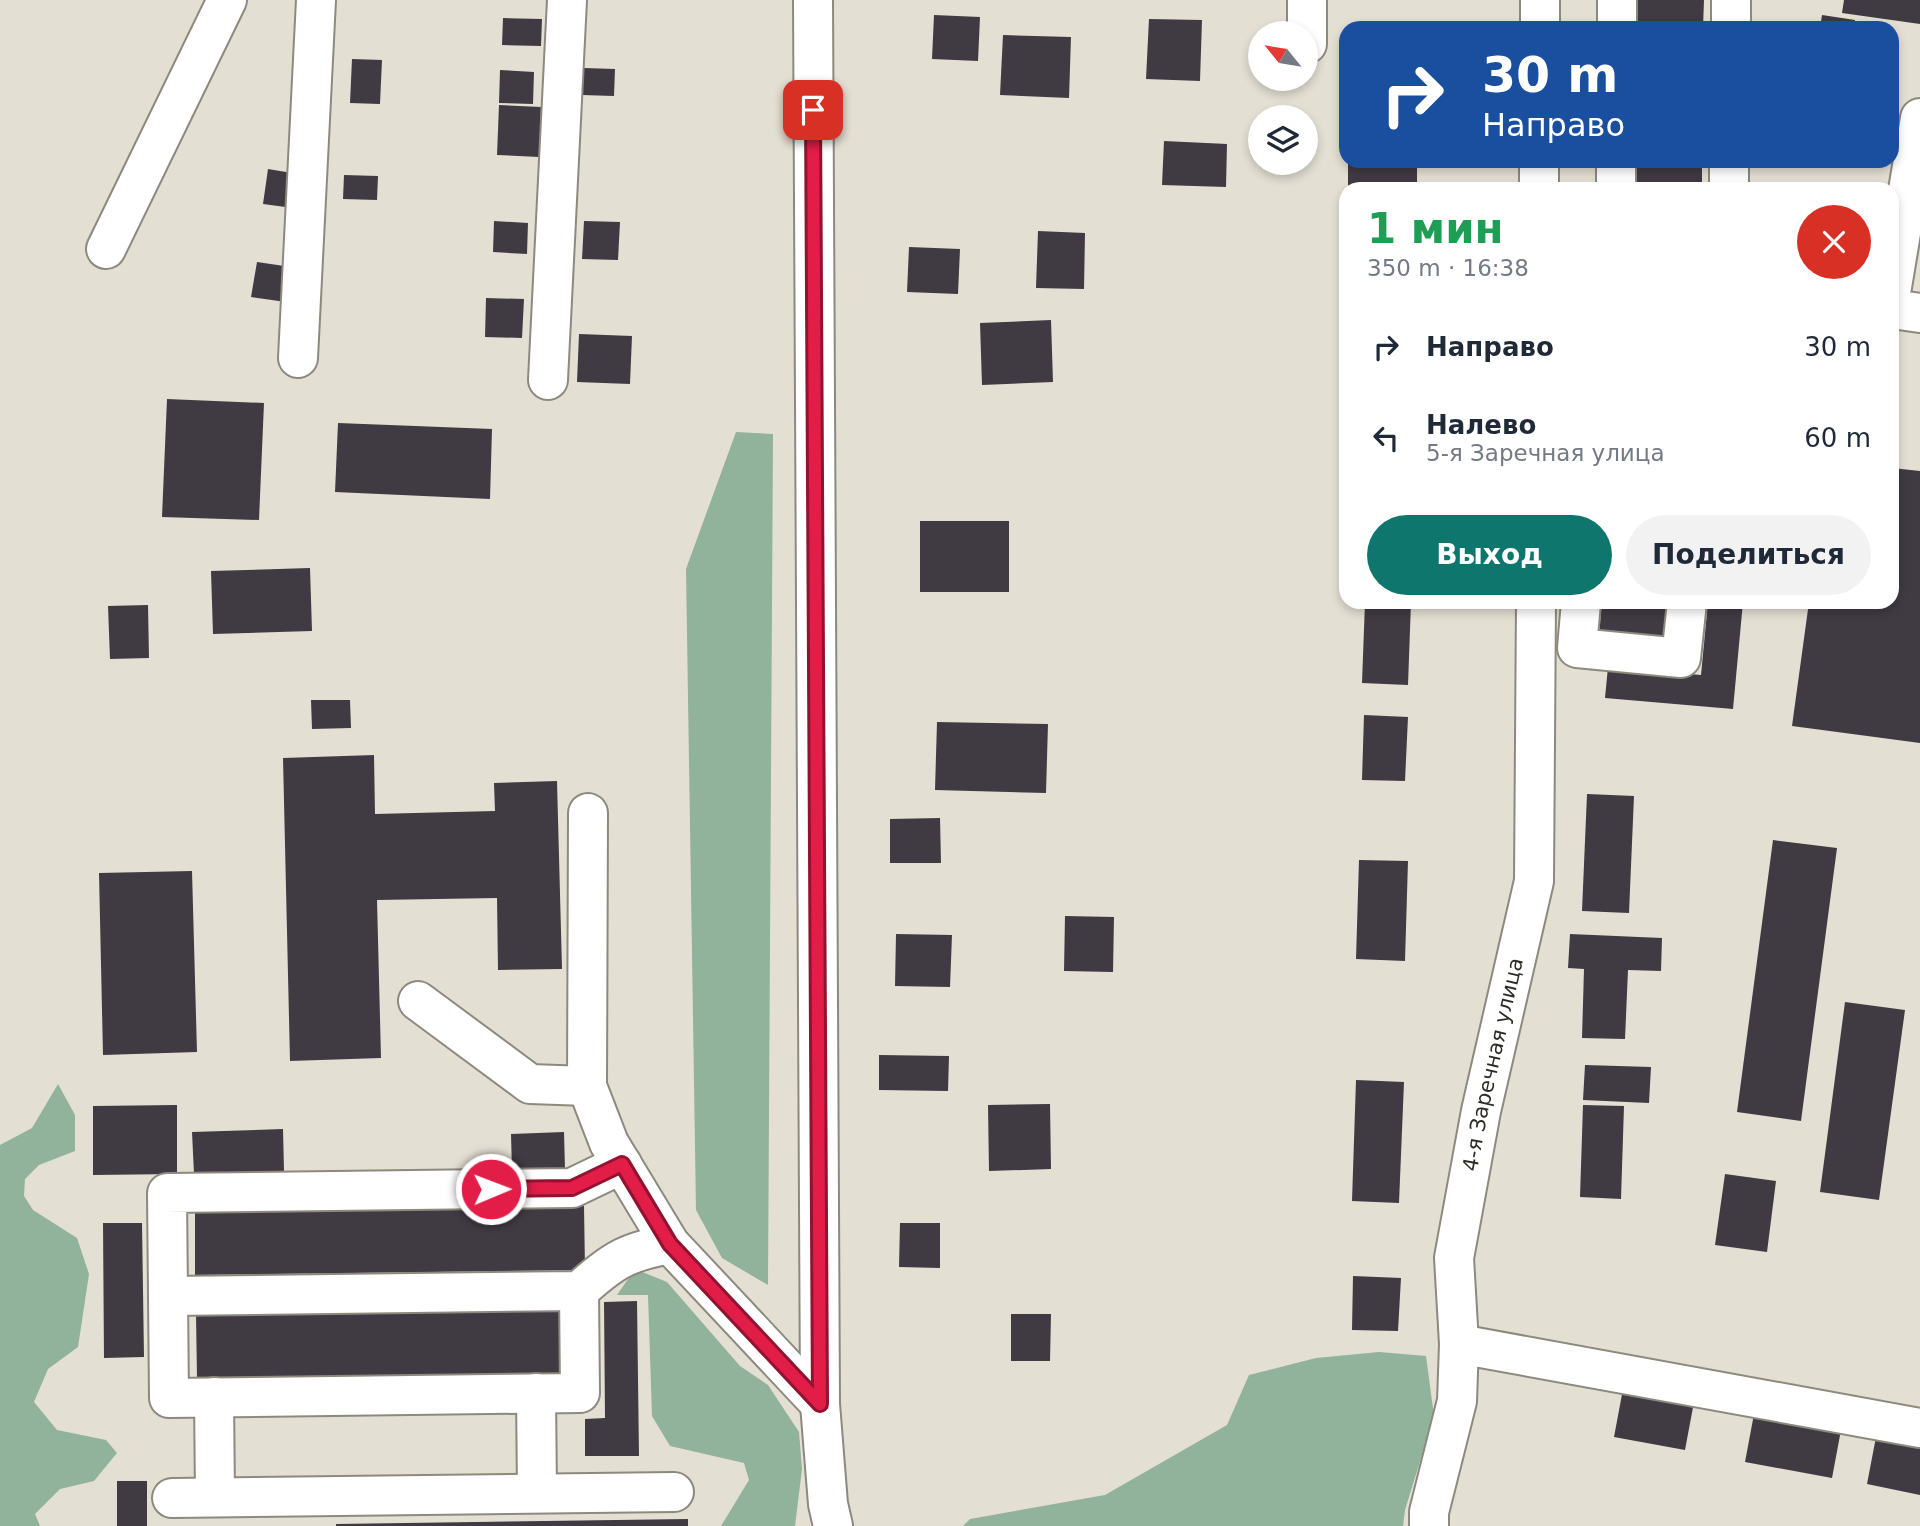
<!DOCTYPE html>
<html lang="ru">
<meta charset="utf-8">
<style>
body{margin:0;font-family:"DejaVu Sans",sans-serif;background:#f2f2f3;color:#1f2937;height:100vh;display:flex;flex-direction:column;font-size:26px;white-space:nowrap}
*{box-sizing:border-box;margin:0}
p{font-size:23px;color:#747a83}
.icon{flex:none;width:38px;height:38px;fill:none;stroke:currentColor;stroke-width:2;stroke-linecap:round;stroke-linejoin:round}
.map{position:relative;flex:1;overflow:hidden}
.drawer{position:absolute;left:1339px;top:182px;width:560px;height:427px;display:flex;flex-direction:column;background:#fff;border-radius:21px;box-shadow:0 4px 10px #0003}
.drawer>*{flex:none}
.hud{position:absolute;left:1339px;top:21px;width:560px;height:147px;border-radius:21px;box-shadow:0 4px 10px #0003;background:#1a4fa0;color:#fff;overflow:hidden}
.needle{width:46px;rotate:300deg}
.buttons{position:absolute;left:1248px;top:21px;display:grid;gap:14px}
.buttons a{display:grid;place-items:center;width:70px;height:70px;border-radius:50%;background:#fff;box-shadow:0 4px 10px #0003;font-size:35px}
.pin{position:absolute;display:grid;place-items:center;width:60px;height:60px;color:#fff;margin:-30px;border-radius:14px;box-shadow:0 4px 10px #0006}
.me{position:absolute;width:77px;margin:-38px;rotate:89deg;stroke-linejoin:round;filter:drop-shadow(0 0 5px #0008)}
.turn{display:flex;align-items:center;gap:24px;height:147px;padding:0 28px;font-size:32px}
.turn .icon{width:91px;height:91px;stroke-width:2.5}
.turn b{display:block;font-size:49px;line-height:60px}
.round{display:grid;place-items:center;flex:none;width:74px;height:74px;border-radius:37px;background:#f2f2f3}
.summary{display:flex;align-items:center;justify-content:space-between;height:119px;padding:0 28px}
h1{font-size:42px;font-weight:700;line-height:52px;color:#1e9e55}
.button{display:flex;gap:14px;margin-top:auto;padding:14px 28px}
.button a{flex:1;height:80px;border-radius:42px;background:#0f766e;color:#fff;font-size:28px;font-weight:700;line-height:80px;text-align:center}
.button a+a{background:#f2f2f3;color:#1f2937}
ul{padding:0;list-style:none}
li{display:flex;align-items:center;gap:21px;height:91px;padding:0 28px}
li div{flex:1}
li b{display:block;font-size:26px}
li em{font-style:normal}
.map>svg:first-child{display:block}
</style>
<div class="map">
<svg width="1920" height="1526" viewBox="0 0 1920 1526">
<rect width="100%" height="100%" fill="#e4dfd3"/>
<path fill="#91b29b" d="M 736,432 L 773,434 L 768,1285 L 722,1258 L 696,1210 L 686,569 Z
M 58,1084 L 75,1115 L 75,1151 L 39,1165 L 25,1179 L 24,1196 L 33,1210 L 77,1238 L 89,1274 L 78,1347 L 48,1369 L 34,1402 L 57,1430 L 106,1440 L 117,1453 L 94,1481 L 60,1489 L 35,1514 L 40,1526 L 0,1526 L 0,1145 L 32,1128 Z
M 635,1269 L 667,1282 L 740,1366 L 768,1385 L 799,1432 L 802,1469 L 795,1526 L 721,1526 L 749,1480 L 744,1463 L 670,1446 L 652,1416 L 648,1295 L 617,1295 Z
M 1379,1352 L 1426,1356 L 1434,1416 L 1405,1510 L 1403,1526 L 963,1526 L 970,1519 L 1105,1495 L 1227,1425 L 1249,1375 L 1316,1358 Z"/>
<path fill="#403a43" d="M 1637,0 L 1704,0 L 1703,28 L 1637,28 Z
M 1844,0 L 1920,0 L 1920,24 L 1842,13 Z
M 934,15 L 980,17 L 978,61 L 932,59 Z
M 1822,15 L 1855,20 L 1854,28 L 1820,28 Z
M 503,18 L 542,19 L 541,46 L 502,45 Z
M 1149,19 L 1202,20 L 1200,81 L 1146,79 Z
M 1003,35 L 1071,37 L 1069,98 L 1000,95 Z
M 352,59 L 382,60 L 380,104 L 350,103 Z
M 584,68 L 615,69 L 614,96 L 582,95 Z
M 500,70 L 534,72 L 533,104 L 499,103 Z
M 499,105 L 541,107 L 539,157 L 497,155 Z
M 1164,141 L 1227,144 L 1226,187 L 1162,185 Z
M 1348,161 L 1417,161 L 1417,189 L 1348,189 Z
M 1636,161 L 1702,161 L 1702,189 L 1636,189 Z
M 268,169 L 298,174 L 293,208 L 263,204 Z
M 344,175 L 378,176 L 377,200 L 343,199 Z
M 494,221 L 528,223 L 527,254 L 493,252 Z
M 584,221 L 620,222 L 618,260 L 582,259 Z
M 1038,231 L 1085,233 L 1084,289 L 1036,288 Z
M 909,247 L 960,249 L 958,294 L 907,292 Z
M 257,262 L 291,267 L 286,302 L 251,297 Z
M 486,298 L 524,299 L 522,338 L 485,337 Z
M 1051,320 L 1053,382 L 982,385 L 980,323 Z
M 579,334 L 632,336 L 630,384 L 577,382 Z
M 167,399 L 264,403 L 259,520 L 162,517 Z
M 338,423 L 492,429 L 490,499 L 335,492 Z
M 1892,468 L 1920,471 L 1920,743 L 1792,726 L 1809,602 L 1892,602 Z
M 920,521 L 1009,521 L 1009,592 L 920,592 Z
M 310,568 L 312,631 L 213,634 L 211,571 Z
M 1365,602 L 1411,602 L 1408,685 L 1362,683 Z
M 1602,602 L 1667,602 L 1663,641 L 1599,635 Z
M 1708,602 L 1743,602 L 1733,709 L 1605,698 L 1608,667 L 1701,675 Z
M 148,605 L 149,658 L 110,659 L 108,606 Z
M 311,700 L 350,700 L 351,728 L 312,729 Z
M 1364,715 L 1408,717 L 1405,781 L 1362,780 Z
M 937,722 L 1048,724 L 1046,793 L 935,790 Z
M 374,755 L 375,814 L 495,811 L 494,783 L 557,781 L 562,969 L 498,970 L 497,898 L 377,900 L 381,1058 L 290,1061 L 283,758 Z
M 1587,794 L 1634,796 L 1629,913 L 1582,911 Z
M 940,818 L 941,863 L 890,863 L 890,819 Z
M 1773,840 L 1837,848 L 1801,1121 L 1737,1112 Z
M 1359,860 L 1408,861 L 1405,961 L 1356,959 Z
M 192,871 L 197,1052 L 103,1055 L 99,873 Z
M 1065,916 L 1114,917 L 1113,972 L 1064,971 Z
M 896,934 L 952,935 L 950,987 L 895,986 Z
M 1570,934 L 1662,938 L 1661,971 L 1628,970 L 1625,1039 L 1582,1038 L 1584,969 L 1568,968 Z
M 1845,1002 L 1905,1010 L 1879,1200 L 1820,1192 Z
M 879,1055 L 949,1056 L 948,1091 L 879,1090 Z
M 1585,1065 L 1651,1067 L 1649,1103 L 1583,1100 Z
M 1356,1080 L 1404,1082 L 1399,1203 L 1352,1201 Z
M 1050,1104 L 1051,1169 L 989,1171 L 988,1105 Z
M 177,1105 L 177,1174 L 93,1175 L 93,1106 Z
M 1583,1105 L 1624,1106 L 1621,1199 L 1580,1197 Z
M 283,1129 L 284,1171 L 194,1174 L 192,1132 Z
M 564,1132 L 565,1170 L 512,1171 L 511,1134 Z
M 1725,1174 L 1776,1181 L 1767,1252 L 1715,1245 Z
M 584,1206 L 585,1270 L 195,1275 L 195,1211 Z
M 103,1223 L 142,1223 L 144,1357 L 104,1358 Z
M 900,1223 L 940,1223 L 940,1268 L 899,1267 Z
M 1353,1276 L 1401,1278 L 1398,1331 L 1352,1330 Z
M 637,1301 L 639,1456 L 585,1456 L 585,1419 L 605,1418 L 604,1302 Z
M 562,1309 L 563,1373 L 197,1378 L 196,1314 Z
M 1011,1314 L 1051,1314 L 1050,1361 L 1011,1361 Z
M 1623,1389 L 1694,1402 L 1685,1450 L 1614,1437 Z
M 1754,1414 L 1841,1430 L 1832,1478 L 1745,1462 Z
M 1876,1437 L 1920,1445 L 1920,1495 L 1867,1484 Z
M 117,1481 L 147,1481 L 147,1526 L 117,1526 Z
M 688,1519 L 688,1526 L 336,1526 L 336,1524 Z"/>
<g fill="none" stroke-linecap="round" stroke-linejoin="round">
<g stroke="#8e897e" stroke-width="42">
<g id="minor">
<path d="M 813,0 L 820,1404 L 828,1504 L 833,1526"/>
<path d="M 1540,28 L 1540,0"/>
<path d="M 1617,28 L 1617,0"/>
<path d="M 1731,28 L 1731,0"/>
<path d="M 1307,44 L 1307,0"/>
<path d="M 1539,189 L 1539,161"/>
<path d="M 1616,189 L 1616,161"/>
<path d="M 1729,189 L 1729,161"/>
<path d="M 106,249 L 227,0"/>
<path d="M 1892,287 L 1920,118"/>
<path d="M 1892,309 L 1920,313"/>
<path d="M 298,358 L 316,0"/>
<path d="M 548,380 L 567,0"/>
<path d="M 1581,602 L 1577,648 L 1681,658 L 1687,602"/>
<path d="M 588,813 L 587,1086 L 609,1143 L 670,1244 L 820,1404"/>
<path d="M 418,1001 L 530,1084 L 587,1086"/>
<path d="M 579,1291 L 580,1393 L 169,1398 L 167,1193 L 572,1188 L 622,1164"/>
<path d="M 168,1296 L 579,1291 C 612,1261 626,1252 670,1244"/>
<path d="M 1459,1344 L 1920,1428"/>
<path d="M 536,1393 L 537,1493"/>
<path d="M 214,1397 L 215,1497"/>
<path d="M 172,1498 L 674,1492"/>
<path id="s1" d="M 1429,1526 L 1429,1512 L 1457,1401 L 1459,1344 L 1454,1258 L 1481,1111 L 1534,881 L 1536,602"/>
</g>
</g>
<use href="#minor" stroke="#fff" stroke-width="38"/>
</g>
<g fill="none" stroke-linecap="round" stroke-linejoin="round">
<g stroke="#92132f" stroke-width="18">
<path id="route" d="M 491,1189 L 572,1188 L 622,1164 L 670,1244 L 820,1404 L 813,110"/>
</g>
<use href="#route" stroke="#e11d48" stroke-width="12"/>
</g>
<g text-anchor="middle" stroke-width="7" stroke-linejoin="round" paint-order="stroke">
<g font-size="21" fill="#2d2b27" stroke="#fff">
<text dy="7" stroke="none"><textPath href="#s1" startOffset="469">4-я Заречная улица</textPath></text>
</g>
</g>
</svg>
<div class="buttons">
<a><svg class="needle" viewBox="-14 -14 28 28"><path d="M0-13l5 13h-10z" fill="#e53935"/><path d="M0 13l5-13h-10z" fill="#747a83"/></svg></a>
<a><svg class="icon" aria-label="layers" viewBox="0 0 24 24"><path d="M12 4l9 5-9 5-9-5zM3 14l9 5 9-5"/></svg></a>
</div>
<div class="pin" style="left:813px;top:110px;background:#d93025"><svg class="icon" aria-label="arrive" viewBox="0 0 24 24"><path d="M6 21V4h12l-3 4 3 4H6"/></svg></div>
<svg class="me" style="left:491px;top:1189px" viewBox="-20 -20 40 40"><circle r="17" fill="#e11d48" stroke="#fff" stroke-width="3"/><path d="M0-11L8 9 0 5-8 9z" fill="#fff"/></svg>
<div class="hud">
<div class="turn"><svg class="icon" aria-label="right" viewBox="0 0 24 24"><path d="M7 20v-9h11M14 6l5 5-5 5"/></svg><div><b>30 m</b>Направо</div></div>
</div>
<section class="drawer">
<div class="summary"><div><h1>1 мин</h1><p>350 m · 16:38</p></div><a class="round" style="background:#d93025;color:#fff"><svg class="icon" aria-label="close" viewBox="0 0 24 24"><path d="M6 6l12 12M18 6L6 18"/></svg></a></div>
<ul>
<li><svg class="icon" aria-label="right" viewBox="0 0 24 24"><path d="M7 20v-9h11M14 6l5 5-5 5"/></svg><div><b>Направо</b></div><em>30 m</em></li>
<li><svg class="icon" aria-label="left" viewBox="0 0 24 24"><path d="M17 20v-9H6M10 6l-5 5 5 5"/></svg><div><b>Налево</b><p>5-я Заречная улица</p></div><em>60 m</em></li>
</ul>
<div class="button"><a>Выход</a><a>Поделиться</a></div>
</section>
</div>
